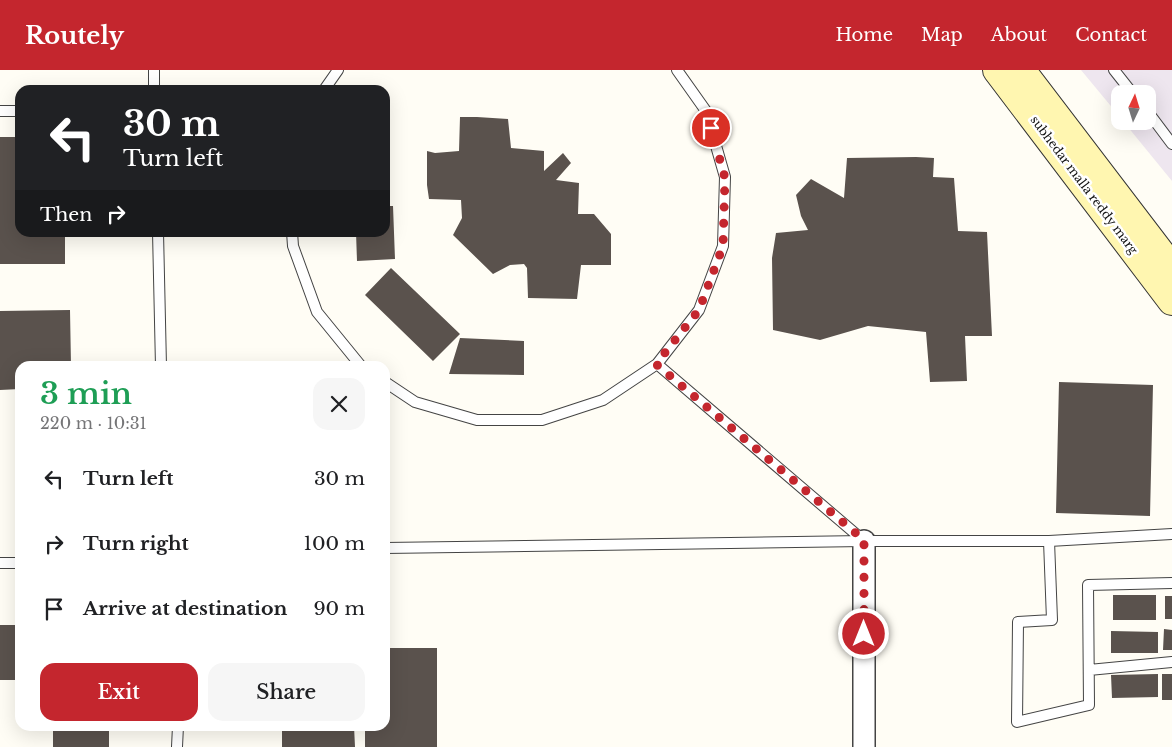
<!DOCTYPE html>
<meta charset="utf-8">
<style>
body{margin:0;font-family:"Libre Baskerville",serif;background:#f6f6f6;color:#202124;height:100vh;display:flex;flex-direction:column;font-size:19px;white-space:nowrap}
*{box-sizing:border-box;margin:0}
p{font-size:16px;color:#757577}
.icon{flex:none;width:28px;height:28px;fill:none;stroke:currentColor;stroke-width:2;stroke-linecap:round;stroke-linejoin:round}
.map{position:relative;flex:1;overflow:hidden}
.details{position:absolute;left:15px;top:291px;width:375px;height:370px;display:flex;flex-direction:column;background:#fff;border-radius:15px;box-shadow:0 5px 20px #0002}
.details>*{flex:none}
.banner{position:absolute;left:15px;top:15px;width:375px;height:152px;border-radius:15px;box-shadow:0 5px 20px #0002;background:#202124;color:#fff;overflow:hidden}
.needle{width:32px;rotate:4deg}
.buttons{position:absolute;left:1111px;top:15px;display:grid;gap:10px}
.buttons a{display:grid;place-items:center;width:45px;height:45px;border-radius:10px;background:#fff;box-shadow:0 5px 20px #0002;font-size:25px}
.pin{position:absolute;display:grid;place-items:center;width:42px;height:42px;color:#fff;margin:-21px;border:2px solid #fff;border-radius:50%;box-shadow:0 1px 5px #0007}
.me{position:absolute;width:55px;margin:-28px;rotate:0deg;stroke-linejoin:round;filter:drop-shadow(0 0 4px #0008)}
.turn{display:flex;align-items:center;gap:18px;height:105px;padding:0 25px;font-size:22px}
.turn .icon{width:65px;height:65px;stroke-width:2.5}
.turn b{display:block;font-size:35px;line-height:42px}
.then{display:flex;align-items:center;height:48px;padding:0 25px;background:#0003;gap:10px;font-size:19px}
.round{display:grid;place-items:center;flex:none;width:52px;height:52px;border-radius:15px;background:#f6f6f6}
.overview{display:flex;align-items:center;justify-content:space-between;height:85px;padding:0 25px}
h1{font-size:30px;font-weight:600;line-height:38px;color:#1e9e55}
.action{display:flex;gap:10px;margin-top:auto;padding:10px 25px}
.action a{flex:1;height:58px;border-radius:15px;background:#c4262e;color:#fff;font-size:20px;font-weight:600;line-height:58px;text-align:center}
.action a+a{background:#f6f6f6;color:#202124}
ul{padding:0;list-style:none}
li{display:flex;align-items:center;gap:15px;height:65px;padding:0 25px}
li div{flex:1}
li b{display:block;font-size:19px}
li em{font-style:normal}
header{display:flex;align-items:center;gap:30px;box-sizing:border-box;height:70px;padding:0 25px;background:#c4262e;color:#fff}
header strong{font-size:24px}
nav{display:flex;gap:28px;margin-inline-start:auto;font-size:18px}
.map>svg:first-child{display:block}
</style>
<header>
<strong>Routely</strong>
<nav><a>Home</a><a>Map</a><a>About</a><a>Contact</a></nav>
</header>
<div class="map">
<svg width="1172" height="677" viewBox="0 0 1172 677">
<rect width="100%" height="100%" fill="#fffdf5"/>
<path fill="#eee6ef" d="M 1081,0 L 1172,0 L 1172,111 L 1123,51 L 1148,51 L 1148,24 L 1120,24 L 1120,47 Z"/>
<path fill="#5a524d" d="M 460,47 L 477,47 L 508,49 L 511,78 L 544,81 L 544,101 L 563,83 L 571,93 L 556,110 L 579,113 L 578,144 L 594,144 L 611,164 L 611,195 L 581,195 L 577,229 L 528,228 L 527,198 L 524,194 L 510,195 L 493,204 L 453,165 L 462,148 L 461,130 L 429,129 L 427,115 L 427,81 L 435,83 L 459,81 Z
M 0,67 L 20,67 L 20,162 L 65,162 L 65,194 L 0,194 Z
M 916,87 L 934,88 L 933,107 L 954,108 L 958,161 L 987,162 L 992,266 L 965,266 L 967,311 L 930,312 L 926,262 L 868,256 L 820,270 L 773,260 L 772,188 L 776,163 L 808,160 L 801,146 L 796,125 L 811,109 L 844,128 L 847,88 Z
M 385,136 L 393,136 L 395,189 L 357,191 L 356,162 L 385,162 Z
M 391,198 L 460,264 L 433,291 L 365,225 Z
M 70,240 L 71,296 L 20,296 L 20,319 L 0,320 L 0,241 Z
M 460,268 L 524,271 L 524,305 L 449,304 Z
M 1059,312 L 1153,315 L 1150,446 L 1056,443 Z
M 1113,525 L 1156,525 L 1156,550 L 1113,550 Z
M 1165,526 L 1172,526 L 1172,549 L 1165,549 Z
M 0,555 L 20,555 L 20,610 L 0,610 Z
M 1164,559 L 1172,560 L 1172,580 L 1163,580 Z
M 1111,561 L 1158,562 L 1158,583 L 1111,583 Z
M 385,578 L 437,578 L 437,677 L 365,677 L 365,656 L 385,656 Z
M 1158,604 L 1158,627 L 1112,628 L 1111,605 Z
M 1162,604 L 1172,604 L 1172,630 L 1162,630 Z
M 53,656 L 109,656 L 109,677 L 53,677 Z
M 282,656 L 354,656 L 355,677 L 282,677 Z"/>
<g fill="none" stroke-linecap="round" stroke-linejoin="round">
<g stroke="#444" stroke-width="12">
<path id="service" d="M 154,0 L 154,20
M 1114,0 L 1133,24
M 324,20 L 338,0
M 0,41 L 20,41
M 1148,42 L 1172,74
M 158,162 L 161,296
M 292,162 L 293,176 L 317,242 L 361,296
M 657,294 L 864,471
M 385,312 L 415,332 L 477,350 L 542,350 L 603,330 L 657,294 L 699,240 L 723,176 L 725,107 L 706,41 L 677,0
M 1049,471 L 1052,550 L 1018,552 L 1017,652 L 1089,635 L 1088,515 L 1172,513
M 385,478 L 864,471 L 1049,471 L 1172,464
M 0,493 L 20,493
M 1089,600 L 1172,592
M 177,677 L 178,656"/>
</g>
<g stroke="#444" stroke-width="24">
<path id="minor" d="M 864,677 L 864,471"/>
</g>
<g stroke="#333" stroke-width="30">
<path id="secondary" d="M 997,0 L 1172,231
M 1021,0 L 1172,198"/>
</g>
<use href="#service" stroke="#fff" stroke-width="10"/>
<use href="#minor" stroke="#fff" stroke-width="21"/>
<use href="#secondary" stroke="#fff6b0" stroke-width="28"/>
</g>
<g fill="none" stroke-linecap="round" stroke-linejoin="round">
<path stroke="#c4262e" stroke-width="9" stroke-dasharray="0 16.2" d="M 711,58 L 725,108 L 723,176 L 699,240 L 656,294 L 864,470 L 864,564"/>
</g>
<g text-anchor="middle" stroke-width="5" stroke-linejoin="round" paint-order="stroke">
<g font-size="12" fill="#111" stroke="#fff">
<text transform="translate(1084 115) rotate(53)" y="4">subhedar malla reddy marg</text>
</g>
</g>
</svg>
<div class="buttons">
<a><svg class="needle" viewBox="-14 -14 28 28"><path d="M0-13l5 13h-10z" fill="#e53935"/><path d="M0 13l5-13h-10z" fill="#757577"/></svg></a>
</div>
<div class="pin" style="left:711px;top:58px;background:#d93025"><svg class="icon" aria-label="arrive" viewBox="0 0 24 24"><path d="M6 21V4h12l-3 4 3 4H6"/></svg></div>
<svg class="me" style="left:864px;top:564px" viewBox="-20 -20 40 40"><circle r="17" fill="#c4262e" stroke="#fff" stroke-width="3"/><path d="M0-11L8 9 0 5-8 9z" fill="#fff"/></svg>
<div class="banner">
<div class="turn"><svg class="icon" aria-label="left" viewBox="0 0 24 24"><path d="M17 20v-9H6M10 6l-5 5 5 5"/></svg><div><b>30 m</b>Turn left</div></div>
<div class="then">Then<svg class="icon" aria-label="right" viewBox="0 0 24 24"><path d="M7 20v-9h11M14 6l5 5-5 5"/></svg></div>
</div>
<section class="details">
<div class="overview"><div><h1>3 min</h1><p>220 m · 10:31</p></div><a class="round"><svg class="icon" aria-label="close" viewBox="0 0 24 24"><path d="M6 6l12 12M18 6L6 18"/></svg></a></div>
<ul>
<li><svg class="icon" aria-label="left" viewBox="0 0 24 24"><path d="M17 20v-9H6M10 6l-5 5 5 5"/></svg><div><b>Turn left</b></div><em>30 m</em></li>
<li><svg class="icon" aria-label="right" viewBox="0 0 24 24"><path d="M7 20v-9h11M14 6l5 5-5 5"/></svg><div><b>Turn right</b></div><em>100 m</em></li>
<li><svg class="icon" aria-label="arrive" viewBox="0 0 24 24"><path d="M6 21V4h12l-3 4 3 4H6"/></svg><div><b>Arrive at destination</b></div><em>90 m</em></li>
</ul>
<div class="action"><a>Exit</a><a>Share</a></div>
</section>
</div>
